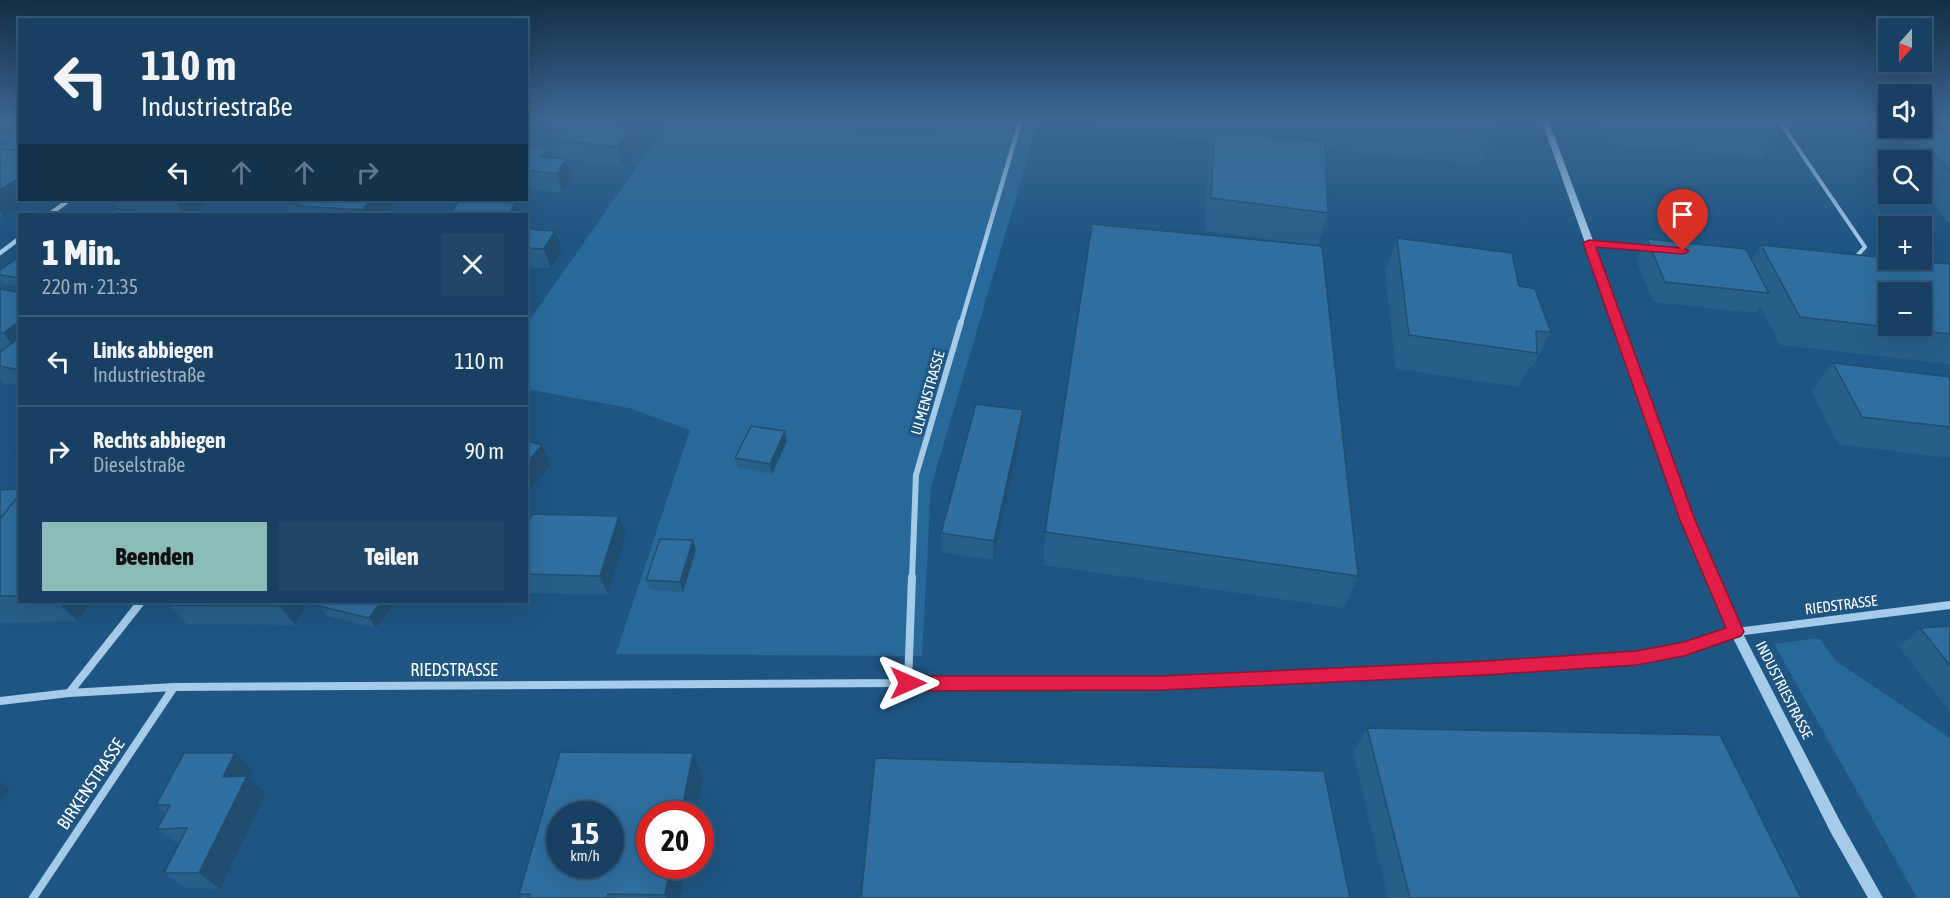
<!DOCTYPE html>
<html lang="de">
<meta charset="utf-8">
<style>
body{margin:0;font-family:"Asap Condensed",sans-serif;background:#204768;color:#f1f3f6;height:100vh;display:flex;flex-direction:column;font-size:22px;white-space:nowrap}
*{box-sizing:border-box;margin:0}
p{font-size:20px;color:#9eafbe}
.icon{flex:none;width:33px;height:33px;fill:none;stroke:currentColor;stroke-width:2;stroke-linecap:round;stroke-linejoin:round}
.map{position:relative;flex:1;overflow:hidden}
.panel{position:absolute;left:18px;top:213px;width:510px;height:390px;display:flex;flex-direction:column;background:#174062;border-radius:0px;box-shadow:0 6px 24px #0002,0 0 0 2px #365977}
.panel>*{flex:none}
.hud{position:absolute;left:18px;top:18px;width:510px;height:183px;border-radius:0px;box-shadow:0 6px 24px #0002,0 0 0 2px #365977;background:#174062;color:#f1f3f6;overflow:hidden}
.needle{width:39px;rotate:201deg}
.controls{position:absolute;left:1878px;top:18px;display:grid;gap:12px}
.controls a{display:grid;place-items:center;width:54px;height:54px;border-radius:0px;background:#174062;box-shadow:0 6px 24px #0002,0 0 0 2px #365977;font-size:30px}
.speed{position:absolute;left:546px;top:801px;display:flex;gap:12px;font-size:30px;font-weight:700;text-align:center}
.speed>*{display:grid;place-content:center;width:78px;height:78px;border-radius:50%;background:#174062;box-shadow:0 6px 24px #0002,0 0 0 2px #365977;line-height:1}
.speed small{font-size:15px;font-weight:400}
.speed .limit{border:9px solid #d22;background:#fff;color:#111}
.pin{position:absolute;display:grid;place-items:center;width:51px;height:51px;color:#fff;margin:-62px -26px;border-radius:50% 50% 50% 0;rotate:-45deg;box-shadow:0 0 6px #0007}
.pin .icon{rotate:45deg}
.me{position:absolute;width:66px;margin:-33px;rotate:90deg;stroke-linejoin:round;filter:drop-shadow(0 0 4px #0008)}
.turn{display:flex;align-items:center;gap:21px;height:126px;padding:0 24px;font-size:27px}
.turn .icon{width:78px;height:78px;stroke-width:2.5}
.turn b{display:block;font-size:42px;line-height:51px}
.lanes{display:flex;align-items:center;height:57px;padding:0 24px;background:#0003;justify-content:center;gap:30px;direction:ltr}
.lanes .off{opacity:.35}
.round{display:grid;place-items:center;flex:none;width:63px;height:63px;border-radius:0px;background:#204768}
.overview{display:flex;align-items:center;justify-content:space-between;height:102px;padding:0 24px}
h1{font-size:36px;font-weight:800;line-height:45px}
.button{display:flex;gap:12px;margin-top:auto;padding:12px 24px}
.button a{flex:1;height:69px;border-radius:0px;background:#8bbbb9;color:#111;font-size:24px;font-weight:800;line-height:69px;text-align:center}
.button a+a{background:#204768;color:#f1f3f6}
ul{padding:0;list-style:none}
li{display:flex;align-items:center;gap:18px;height:90px;padding:0 24px;border-top:2px solid #365977}
li div{flex:1}
li b{display:block;font-size:22px}
li em{font-style:normal}
.map>svg:first-child{display:block}
</style>
<div class="map">
<svg width="1950" height="898" viewBox="0 0 1950 898">
<rect width="100%" height="100%" fill="#1f5582"/>
<path fill="#29699a" d="M 670,119 L 1039,119 L 931,487 L 922,656 L 616,654 L 690,430 L 629,408 L 527,389 L 527,324 Z
M 1819,638 L 1836,661 L 1950,738 L 1950,898 L 1917,898 L 1774,644 Z"/>
<g fill="none" stroke-linecap="round" stroke-linejoin="round">
<path stroke="#a5cbe9" stroke-width="4" d="M 1778,119 L 1865,247 L 1855,258
M 1589,243 L 1646,248"/>
<path stroke="#a5cbe9" stroke-width="5" d="M 908,683 L 1161,683 L 1486,668 L 1636,658 L 1684,649 L 1735,632"/>
<path stroke="#a5cbe9" stroke-width="4.5" d="M 50,214 L 69,200
M 0,253 L 20,238
M 961,323 L 1021,119"/>
<path stroke="#a5cbe9" stroke-width="6" d="M 912,579 L 916,475 L 961,322"/>
<path stroke="#a5cbe9" stroke-width="8" d="M 1736,632 L 1950,605
M 69,693 L 141,602
M 0,701 L 69,693 L 174,687 L 908,683 L 912,577
M 33,898 L 174,687"/>
<path fill="#a5cbe9" fill-rule="evenodd" d="M 1541,119 L 1548,119 L 1625,327 L 1652,412 L 1717,577 L 1741,630 L 1841,823 L 1883,898 L 1868,898 L 1831,833 L 1732,636 L 1705,577 L 1642,412 L 1615,327 Z"/>
</g>
<path fill="#285f89" d="M 1,119 L 20,119 L 20,200 L 29,200 L 4,217 L 0,217 L 0,132 L 12,133 Z
M 531,119 L 636,119 L 637,124 L 631,132 L 636,149 L 622,166 L 567,159 L 573,178 L 563,193 L 526,188 L 526,145 L 547,147 L 551,158 L 562,158 L 555,140 L 559,135 L 557,128 L 534,126 Z
M 784,119 L 936,119 L 931,134 L 785,123 Z
M 1095,119 L 1491,119 L 1495,132 L 1482,164 L 1326,150 L 1328,213 L 1318,246 L 1205,231 L 1208,164 L 1212,141 L 1094,130 Z
M 1596,119 L 1770,119 L 1779,131 L 1763,158 L 1607,144 Z
M 1914,128 L 1950,131 L 1950,222 L 1947,222 L 1922,188 L 1922,160 L 1900,160 L 1895,154 Z
M 111,200 L 211,200 L 194,214 L 110,214 L 118,209 Z
M 396,200 L 384,214 L 291,214 L 284,203 Z
M 526,229 L 555,231 L 562,250 L 551,268 L 526,267 Z
M 1397,238 L 1519,286 L 1551,332 L 1533,366 L 1530,366 L 1519,387 L 1396,369 L 1385,271 Z
M 1647,239 L 1752,259 L 1761,245 L 1950,264 L 1950,364 L 1780,345 L 1760,306 L 1755,313 L 1653,302 L 1636,259 Z
M 20,259 L 20,287 L 4,284 L 0,280 L 0,270 Z
M 0,289 L 20,293 L 20,386 L 4,383 L 0,378 L 0,352 L 3,350 L 0,350 Z
M 1833,363 L 1950,377 L 1950,458 L 1838,444 L 1811,391 Z
M 1022,430 L 993,560 L 942,552 L 941,533 Z
M 787,441 L 772,474 L 738,468 L 735,458 Z
M 20,489 L 20,602 L 91,602 L 78,621 L 0,623 L 0,596 Z
M 619,516 L 626,535 L 608,595 L 526,593 L 526,529 Z
M 1045,532 L 1358,576 L 1344,608 L 1043,565 Z
M 693,540 L 696,550 L 683,592 L 650,590 L 646,580 Z
M 171,602 L 308,602 L 295,625 L 187,624 L 169,605 Z
M 396,602 L 376,628 L 327,616 L 319,606 Z
M 1950,626 L 1950,712 L 1899,647 L 1920,628 Z
M 1367,728 L 1801,898 L 1388,898 L 1353,752 Z
M 693,753 L 703,777 L 680,898 L 522,898 L 519,894 Z
M 253,770 L 249,778 L 266,793 L 220,889 L 185,888 L 164,873 L 178,844 L 157,829 L 166,813 L 156,805 Z"/>
<path fill="#214d6f" d="M 621,119 L 636,119 L 637,124 L 631,132 L 636,149 L 622,166 L 613,128 Z
M 930,119 L 936,119 L 931,134 Z
M 547,147 L 554,166 L 540,157 Z
M 567,159 L 573,178 L 563,193 L 556,174 Z
M 20,177 L 20,200 L 29,200 L 4,217 L 0,212 L 0,190 Z
M 177,200 L 211,200 L 194,214 L 184,214 L 175,201 Z
M 371,200 L 396,200 L 384,214 L 364,214 L 362,210 Z
M 516,203 L 520,214 L 508,214 Z
M 555,231 L 562,250 L 551,268 L 544,249 Z
M 20,321 L 20,352 L 3,333 Z
M 1023,410 L 1022,430 L 993,560 L 994,541 Z
M 785,431 L 787,441 L 772,474 L 770,464 Z
M 542,445 L 551,465 L 526,494 L 526,464 Z
M 619,516 L 626,535 L 608,595 L 600,576 Z
M 693,540 L 696,550 L 683,592 L 680,582 Z
M 57,602 L 91,602 L 78,621 Z
M 282,602 L 308,602 L 295,625 L 280,606 Z
M 381,602 L 396,602 L 376,628 L 369,618 Z
M 235,753 L 253,770 L 249,778 L 266,793 L 220,889 L 199,873 L 223,777 Z
M 693,753 L 703,777 L 696,814 L 681,814 Z
M 0,782 L 10,789 L 0,802 Z
M 670,866 L 686,866 L 680,898 L 666,898 L 665,895 Z"/>
<path fill="#2f6e9f" stroke="#214d6f" stroke-width="1.5" fill-rule="evenodd" d="M 559,119 L 621,119 L 613,128 L 631,131 L 617,147 L 555,140 L 569,125 L 555,123 Z
M 1336,119 L 1491,119 L 1495,132 Z
M 1624,119 L 1770,119 L 1779,131 Z
M 1914,128 L 1950,131 L 1950,172 Z
M 0,132 L 20,133 L 20,151 L 3,149 L 0,151 L 0,146 L 5,143 L 0,143 Z
M 1214,132 L 1325,142 L 1328,213 L 1211,198 Z
M 526,145 L 547,147 L 540,157 L 567,159 L 556,174 L 526,170 Z
M 3,149 L 20,151 L 20,177 L 0,190 L 0,151 Z
M 288,200 L 371,200 L 362,210 L 297,206 L 300,204 L 284,203 Z
M 460,200 L 464,200 L 516,203 L 508,214 L 449,214 Z
M 117,209 L 150,213 L 148,214 L 110,214 Z
M 1092,224 L 1322,246 L 1358,576 L 1045,532 Z
M 526,229 L 555,231 L 544,249 L 526,248 Z
M 1397,238 L 1512,253 L 1519,286 L 1535,289 L 1551,332 L 1536,331 L 1537,353 L 1409,335 Z
M 1647,239 L 1746,249 L 1769,293 L 1665,282 Z
M 1761,245 L 1888,258 L 1888,260 L 1904,260 L 1950,264 L 1950,334 L 1800,317 ZM 1888,292 L 1922,292 L 1922,326 L 1888,326 Z
M 16,259 L 20,259 L 20,278 L 0,275 L 0,270 Z
M 0,289 L 20,293 L 20,301 L 18,302 L 20,302 L 20,321 L 3,333 L 0,333 Z
M 20,337 L 20,370 L 0,366 L 0,352 Z
M 1833,363 L 1950,377 L 1950,427 L 1862,417 Z
M 976,404 L 1023,410 L 994,541 L 941,533 Z
M 751,426 L 785,431 L 770,464 L 735,458 Z
M 526,441 L 542,445 L 526,464 Z
M 20,449 L 20,454 L 15,454 Z
M 20,489 L 20,494 L 0,519 L 0,490 Z
M 20,494 L 20,596 L 0,596 L 0,519 Z
M 532,514 L 619,516 L 600,576 L 526,574 L 526,529 Z
M 660,539 L 693,540 L 680,582 L 646,580 Z
M 171,602 L 282,602 L 280,606 L 169,605 Z
M 323,602 L 381,602 L 369,618 L 319,606 Z
M 1950,626 L 1950,665 L 1920,628 Z
M 1367,728 L 1720,735 L 1801,898 L 1410,898 Z
M 560,752 L 693,753 L 681,814 L 650,814 L 650,866 L 670,866 L 665,895 L 608,894 L 607,898 L 528,898 L 530,894 L 519,894 ZM 560,814 L 610,814 L 610,866 L 560,866 Z
M 184,753 L 235,753 L 223,777 L 247,776 L 199,873 L 164,873 L 187,828 L 157,829 L 170,805 L 156,805 Z
M 875,758 L 1324,771 L 1350,898 L 861,898 Z"/>
<linearGradient id="sky" x2="0" y2="1"><stop stop-color="#112f48"/><stop offset="0.49" stop-color="#3c6892"/><stop offset="1" stop-color="#3c6892" stop-opacity="0"/></linearGradient>
<rect width="1950" height="244" fill="url(#sky)"/>
<path fill="#e11d48" stroke="#92132f" stroke-width="1.5" d="M 1589,240 L 1683,248 L 1689,251 L 1683,254 L 1596,247 L 1695,520 L 1744,632 L 1741,636 L 1684,656 L 1636,665 L 1486,675 L 1161,690 L 908,691 L 902,689 L 900,683 L 902,678 L 908,676 L 1161,676 L 1486,661 L 1636,651 L 1684,642 L 1726,628 L 1680,520 L 1583,243 Z"/>
<g text-anchor="middle" stroke-width="6" stroke-linejoin="round" paint-order="stroke">
<g font-size="15" fill="#fff" stroke="#1f5582">
<text transform="translate(928 393) rotate(-74)" y="5">ULMENSTRASSE</text>
<text transform="translate(1841 605) rotate(-7)" y="5">RIEDSTRASSE</text>
<text transform="translate(1784 690) rotate(63)" y="5">INDUSTRIESTRASSE</text>
</g>
<g font-size="18" fill="#fff" stroke="#1f5582">
<text x="454" y="676">RIEDSTRASSE</text>
<text transform="translate(91 784) rotate(-56)" y="6">BIRKENSTRASSE</text>
</g>
</g>
</svg>
<div class="controls">
<a><svg class="needle" viewBox="-14 -14 28 28"><path d="M0-13l5 13h-10z" fill="#e53935"/><path d="M0 13l5-13h-10z" fill="#9eafbe"/></svg></a>
<a><svg class="icon" aria-label="sound" viewBox="0 0 24 24"><path d="M4 9h4l5-4v14l-5-4H4zM17 9q2 3 0 6"/></svg></a>
<a><svg class="icon" aria-label="search" viewBox="0 0 24 24"><circle cx="10" cy="10" r="6"/><path d="M15 15l6 6"/></svg></a>
<a>+</a>
<a>−</a>
</div>
<div class="speed"><div>15<small>km/h</small></div><div class="limit">20</div></div>
<div class="pin" style="left:1683px;top:251px;background:#d93025"><svg class="icon" aria-label="arrive" viewBox="0 0 24 24"><path d="M6 21V4h12l-3 4 3 4H6"/></svg></div>
<svg class="me" style="left:908px;top:683px" viewBox="-20 -20 40 40"><path d="M0-17L14 15 0 8-14 15z" fill="#e11d48" stroke="#fff" stroke-width="4"/></svg>
<div class="hud">
<div class="turn"><svg class="icon" aria-label="left" viewBox="0 0 24 24"><path d="M17 20v-9H6M10 6l-5 5 5 5"/></svg><div><b>110 m</b>Industriestraße</div></div>
<div class="lanes"><svg class="icon" aria-label="left" viewBox="0 0 24 24"><path d="M17 20v-9H6M10 6l-5 5 5 5"/></svg><svg class="icon off" aria-label="ahead" viewBox="0 0 24 24"><path d="M12 20V5M6 11l6-6 6 6"/></svg><svg class="icon off" aria-label="ahead" viewBox="0 0 24 24"><path d="M12 20V5M6 11l6-6 6 6"/></svg><svg class="icon off" aria-label="right" viewBox="0 0 24 24"><path d="M7 20v-9h11M14 6l5 5-5 5"/></svg></div>
</div>
<section class="panel">
<div class="overview"><div><h1>1 Min.</h1><p>220 m · 21:35</p></div><a class="round"><svg class="icon" aria-label="close" viewBox="0 0 24 24"><path d="M6 6l12 12M18 6L6 18"/></svg></a></div>
<ul>
<li><svg class="icon" aria-label="left" viewBox="0 0 24 24"><path d="M17 20v-9H6M10 6l-5 5 5 5"/></svg><div><b>Links abbiegen</b><p>Industriestraße</p></div><em>110 m</em></li>
<li><svg class="icon" aria-label="right" viewBox="0 0 24 24"><path d="M7 20v-9h11M14 6l5 5-5 5"/></svg><div><b>Rechts abbiegen</b><p>Dieselstraße</p></div><em>90 m</em></li>
</ul>
<div class="button"><a>Beenden</a><a>Teilen</a></div>
</section>
</div>
